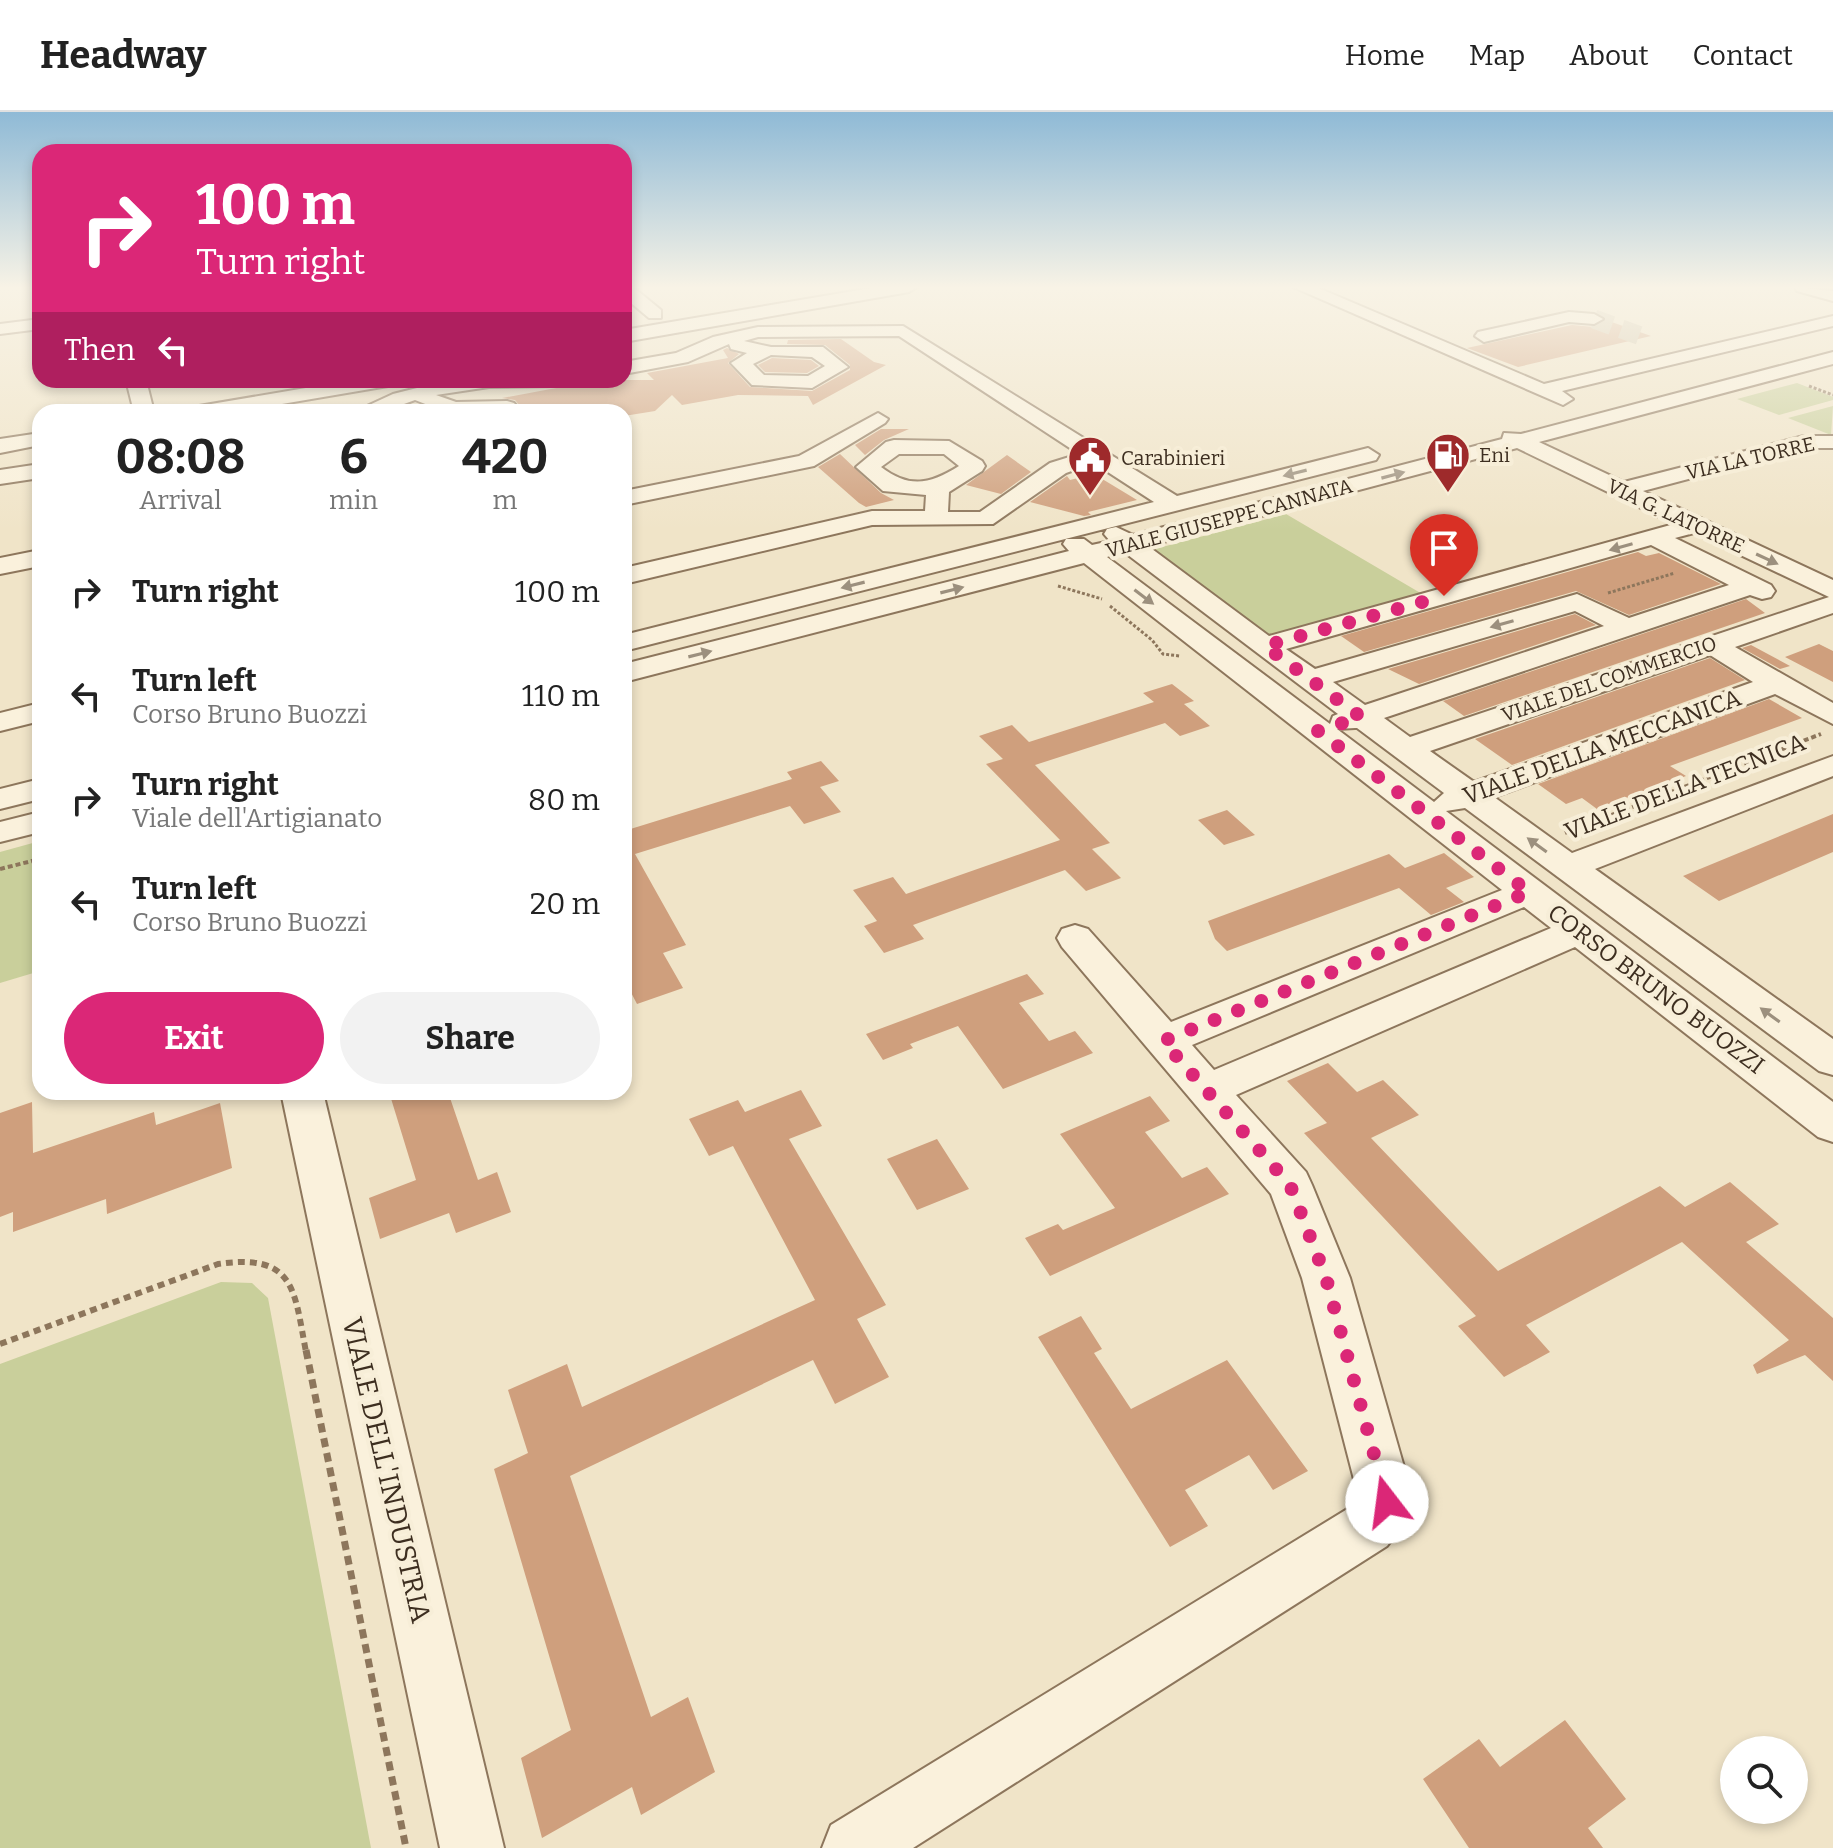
<!DOCTYPE html>
<style>
body{margin:0;font-family:Bitter,serif;background:#f2f2f2;color:#222;height:100vh;display:flex;flex-direction:column;font-size:30px;white-space:nowrap}
*{box-sizing:border-box;margin:0}
p{font-size:26px;color:#767676}
.icon{flex:none;width:44px;height:44px;fill:none;stroke:currentColor;stroke-width:2;stroke-linecap:round;stroke-linejoin:round}
.map{position:relative;flex:1;overflow:hidden}
.side{position:absolute;left:32px;top:292px;width:600px;height:696px;display:flex;flex-direction:column;background:#fff;border-radius:24px;box-shadow:0 4px 12px #0003}
.side>*{flex:none}
.top-card{position:absolute;left:32px;top:32px;width:600px;height:244px;border-radius:24px;box-shadow:0 4px 12px #0003;background:#db2777;color:#fff;overflow:hidden}
.controls{position:absolute;left:1720px;top:1624px;display:grid;gap:16px}
.controls a{display:grid;place-items:center;width:88px;height:88px;border-radius:50%;background:#fff;box-shadow:0 4px 12px #0003;font-size:40px}
.pin{position:absolute;display:grid;place-items:center;width:68px;height:68px;color:#fff;margin:-82px -34px;border-radius:50% 50% 50% 0;rotate:-45deg;box-shadow:0 0 8px #0007}
.pin .icon{rotate:45deg}
.me{position:absolute;width:88px;margin:-44px;rotate:345deg;stroke-linejoin:round;filter:drop-shadow(0 0 6px #0008)}
.turn{display:flex;align-items:center;gap:28px;height:168px;padding:0 32px;font-size:36px}
.turn .icon{width:104px;height:104px;stroke-width:2.5}
.turn b{display:block;font-size:56px;line-height:68px}
.then{display:flex;align-items:center;height:76px;padding:0 32px;background:#0003;gap:16px;font-size:30px}
.eta{display:flex;justify-content:space-evenly;align-items:center;height:136px;text-align:center}
.eta b{font-size:48px;font-weight:700;line-height:56px}
.primary-button{display:flex;gap:16px;margin-top:auto;padding:16px 32px}
.primary-button a{flex:1;height:92px;border-radius:48px;background:#db2777;color:#fff;font-size:32px;font-weight:700;line-height:92px;text-align:center}
.primary-button a+a{background:#f2f2f2;color:#222}
ul{padding:0;list-style:none}
li{display:flex;align-items:center;gap:24px;height:104px;padding:0 32px}
li div{flex:1}
li b{display:block;font-size:30px}
li em{font-style:normal}
header{display:flex;align-items:center;gap:48px;box-sizing:border-box;height:112px;padding:0 40px;background:#fff;border-bottom:2px solid #e0e0e0}
header strong{font-size:38px}
nav{display:flex;gap:44px;margin-inline-start:auto;font-size:28px}
.map>svg:first-child{display:block}
</style>
<header>
<strong>Headway</strong>
<nav><a>Home</a><a>Map</a><a>About</a><a>Contact</a></nav>
</header>
<div class="map">
<svg width="1833" height="1736" viewBox="0 0 1833 1736">
<rect width="100%" height="100%" fill="#f0e4c8"/>
<path fill="#c9cf9b" d="M 1797,271 L 1833,285 L 1833,288 L 1779,303 L 1737,287 Z
M 1833,294 L 1831,323 L 1788,306 Z
M 1286,402 L 1429,486 L 1273,529 L 1151,438 Z
M 40,729 L 40,859 L 0,871 L 0,740 Z
M 221,1170 L 252,1171 L 268,1186 L 371,1736 L 0,1736 L 0,1252 Z"/>
<path fill="#cf9f7d" d="M 1606,208 L 1651,224 L 1518,255 L 1467,236 L 1572,213 L 1594,215 Z
M 841,227 L 874,250 L 886,253 L 813,293 L 808,284 L 738,283 L 682,293 L 672,283 L 655,299 L 624,304 L 624,300 L 525,300 L 515,288 L 502,286 L 599,268 L 654,268 L 647,261 L 728,246 L 723,238 L 727,236 L 739,242 L 728,251 L 750,275 L 812,279 L 850,258 L 850,253 L 825,233 L 787,232 L 788,228 Z
M 772,246 L 811,248 L 819,254 L 807,261 L 765,260 L 758,253 Z
M 881,317 L 909,317 L 884,328 L 865,343 L 855,333 Z
M 840,342 L 881,381 L 894,388 L 866,395 L 859,391 L 818,355 Z
M 1007,343 L 1031,360 L 1001,382 L 966,373 Z
M 1094,362 L 1137,388 L 1088,400 L 1091,403 L 1084,404 L 1030,390 L 1067,364 L 1070,368 Z
M 1638,440 L 1646,444 L 1659,441 L 1721,472 L 1629,503 L 1576,479 L 1364,540 L 1341,524 Z
M 1746,487 L 1765,501 L 1464,604 L 1443,589 Z
M 1575,502 L 1596,513 L 1419,572 L 1388,557 Z
M 1819,532 L 1833,539 L 1833,570 L 1785,545 Z
M 1751,533 L 1790,554 L 1780,557 L 1742,536 Z
M 1710,546 L 1745,568 L 1512,653 L 1475,627 Z
M 1172,572 L 1194,589 L 1184,592 L 1210,614 L 1180,624 L 1165,611 L 1035,653 L 1110,731 L 1092,737 L 1121,766 L 1086,779 L 1065,758 L 913,813 L 924,827 L 884,841 L 864,814 L 877,809 L 853,778 L 893,765 L 906,782 L 1060,728 L 986,652 L 1003,647 L 979,624 L 1012,613 L 1029,630 L 1154,590 L 1143,581 Z
M 1769,587 L 1802,606 L 1670,654 L 1686,664 L 1597,697 L 1582,686 L 1566,692 L 1538,672 Z
M 821,649 L 839,669 L 820,675 L 841,700 L 804,712 L 790,694 L 635,742 L 686,833 L 663,841 L 683,876 L 637,892 L 624,867 L 624,719 L 792,667 L 787,660 Z
M 1227,698 L 1255,723 L 1224,733 L 1198,708 Z
M 1833,702 L 1833,740 L 1719,789 L 1683,764 Z
M 1444,741 L 1474,765 L 1446,776 L 1464,790 L 1431,803 L 1399,776 L 1227,839 L 1215,827 L 1208,809 L 1389,742 L 1405,756 Z
M 1027,862 L 1044,882 L 1019,891 L 1049,929 L 1075,919 L 1093,941 L 1003,977 L 958,914 L 910,932 L 913,936 L 883,948 L 866,922 Z
M 1328,951 L 1357,980 L 1383,968 L 1419,1003 L 1371,1026 L 1498,1159 L 1660,1074 L 1685,1095 L 1730,1070 L 1779,1112 L 1746,1130 L 1833,1206 L 1833,1269 L 1805,1243 L 1757,1262 L 1753,1253 L 1789,1228 L 1682,1130 L 1526,1213 L 1550,1240 L 1504,1265 L 1458,1214 L 1476,1204 L 1304,1021 L 1327,1011 L 1287,969 Z
M 801,978 L 822,1014 L 789,1027 L 886,1193 L 857,1207 L 889,1265 L 835,1292 L 813,1248 L 570,1364 L 651,1605 L 688,1585 L 715,1660 L 641,1703 L 632,1675 L 542,1726 L 521,1646 L 571,1618 L 494,1357 L 528,1341 L 508,1278 L 567,1252 L 582,1295 L 815,1188 L 733,1034 L 709,1044 L 689,1007 L 738,988 L 745,1000 Z
M 389,980 L 448,980 L 478,1068 L 497,1060 L 511,1100 L 456,1121 L 449,1101 L 380,1127 L 369,1086 L 416,1068 Z
M 1150,984 L 1170,1009 L 1145,1020 L 1182,1066 L 1207,1055 L 1229,1082 L 1050,1164 L 1025,1126 L 1058,1112 L 1063,1118 L 1115,1096 L 1060,1022 Z
M 32,990 L 33,1041 L 154,1000 L 156,1013 L 220,991 L 232,1056 L 107,1102 L 106,1087 L 13,1120 L 13,1100 L 0,1105 L 0,1001 Z
M 937,1027 L 969,1077 L 917,1098 L 887,1047 Z
M 1081,1204 L 1102,1237 L 1094,1241 L 1131,1297 L 1227,1248 L 1308,1359 L 1273,1378 L 1249,1343 L 1185,1378 L 1208,1414 L 1170,1435 L 1038,1225 Z
M 1565,1608 L 1626,1687 L 1588,1716 L 1603,1736 L 1469,1736 L 1423,1667 L 1479,1627 L 1500,1655 Z"/>
<g fill="none" stroke-linecap="round" stroke-linejoin="round">
<path stroke="#ccc0a6" stroke-width="19" stroke-dasharray="19 10" stroke-linecap="butt" d="M 1594,207 L 1641,224"/>
<g stroke="#8d765c" stroke-width="4">
<path id="minor" d="M 624,175 L 633,175 L 661,198 L 661,206 L 649,206 L 624,185 Z
M 877,175 L 917,175 L 909,180 L 624,230 L 624,218 Z
M 1293,175 L 1316,175 L 1544,272 L 1833,204 L 1833,214 L 1562,279 L 1573,287 L 1563,293 Z
M 1795,175 L 1833,179 L 1833,189 L 1797,179 Z
M 1569,200 L 1594,202 L 1603,207 L 1594,212 L 1569,210 L 1484,230 L 1475,224 L 1478,220 Z
M 40,207 L 40,217 L 0,222 L 0,212 Z
M 903,214 L 1177,384 L 1368,336 L 1379,343 L 1376,348 L 624,539 L 624,523 L 1154,390 L 1094,351 L 1066,361 L 993,412 L 872,413 L 624,472 L 624,456 L 872,399 L 925,399 L 926,383 L 883,379 L 856,355 L 886,330 L 894,328 L 949,329 L 982,349 L 985,354 L 982,359 L 949,380 L 948,400 L 980,400 L 1050,351 L 1079,342 L 899,224 L 758,225 L 744,229 L 771,235 L 823,235 L 848,255 L 812,276 L 752,273 L 731,251 L 747,241 L 731,237 L 729,232 L 688,250 L 624,262 L 624,250 L 676,241 L 713,225 L 758,215 ZM 771,243 L 812,245 L 825,254 L 808,264 L 764,263 L 753,252 ZM 899,342 L 944,342 L 959,354 C 930,372 910,377 881,355 Z
M 1833,240 L 1833,252 L 1539,330 L 1624,370 L 1804,324 L 1833,324 L 1833,336 L 1805,336 L 1643,379 L 1833,468 L 1833,501 L 1735,535 L 1833,591 L 1833,612 L 1775,582 L 1494,685 L 1572,741 L 1833,644 L 1833,664 L 1595,757 L 1833,927 L 1833,963 L 1819,959 L 1465,696 L 1446,699 L 1833,990 L 1833,1030 L 1818,1025 L 1575,835 L 1236,983 L 1306,1060 L 1312,1073 L 1350,1166 L 1414,1390 L 1406,1409 L 1387,1434 L 913,1736 L 822,1736 L 831,1713 L 1349,1396 L 1358,1383 L 1302,1166 L 1271,1082 L 1062,835 L 1057,826 L 1062,817 L 1075,813 L 1088,817 L 1171,910 L 1502,778 L 1084,451 L 624,570 L 624,552 L 1069,439 L 1063,432 L 1066,427 L 1084,427 L 1092,433 L 1110,429 L 1104,422 L 1107,417 L 1116,415 L 1133,423 L 1502,327 L 1504,321 L 1521,322 ZM 1517,336 L 1674,412 L 1269,524 L 1148,434 ZM 1694,421 L 1829,485 L 1410,625 L 1384,606 L 1750,483 L 1762,487 L 1771,485 L 1775,479 L 1771,473 L 1675,426 ZM 1651,433 L 1729,473 L 1629,506 L 1577,482 L 1315,557 L 1286,537 ZM 1124,440 L 1338,602 L 1333,604 L 1330,612 L 1107,445 ZM 1575,499 L 1604,514 L 1365,593 L 1333,570 ZM 1710,543 L 1753,570 L 1474,670 L 1430,639 ZM 1355,616 L 1357,616 L 1444,681 L 1434,690 L 1337,617 ZM 1524,795 L 1551,816 L 1214,958 L 1192,933 Z
M 126,268 L 146,268 L 154,300 L 134,300 Z
M 353,268 L 398,268 L 388,274 L 235,300 L 189,300 L 199,294 Z
M 449,268 L 565,268 L 555,274 L 489,275 L 436,283 L 456,290 L 507,289 L 514,291 L 522,300 L 446,300 L 415,288 L 382,300 L 354,300 L 393,282 Z
M 878,301 L 888,307 L 885,311 L 814,354 L 624,393 L 624,379 L 799,344 Z
M 40,321 L 40,333 L 0,341 L 0,327 Z
M 40,352 L 40,366 L 0,372 L 0,358 Z
M 40,438 L 40,454 L 0,462 L 0,446 Z
M 40,591 L 40,609 L 0,619 L 0,601 Z
M 40,667 L 40,687 L 0,697 L 0,677 Z
M 40,700 L 40,720 L 0,730 L 0,710 Z
M 281,980 L 323,980 L 504,1736 L 440,1736 Z"/>
</g>
<path stroke="#8d765c" stroke-width="3" stroke-dasharray="3 2" stroke-linecap="butt" d="M 1809,274 L 1833,283
M 1058,474 L 1102,487
M 1608,481 L 1675,461
M 1110,494 L 1152,528 L 1163,542 L 1180,544"/>
<path stroke="#8d765c" stroke-width="4" stroke-dasharray="5 3" stroke-linecap="butt" d="M 1565,721 L 1821,622
M 0,757 L 40,747"/>
<path stroke="#8d765c" stroke-width="6" stroke-dasharray="7 5" stroke-linecap="butt" d="M 0,1232 L 218,1152 C 295,1141 294,1177 306,1240"/>
<path stroke="#8d765c" stroke-width="7" stroke-dasharray="9 6" stroke-linecap="butt" d="M 306,1238 L 406,1736"/>
<use href="#minor" fill="#faf1dc" fill-rule="evenodd"/>
</g>
<defs><path id="oneway-solid" d="M-6-.8H1V-3.2L6.5 0L1 3.2V.8H-6Z" transform="scale(2)"/></defs>
<g fill="#9c907e">
<use href="#oneway-solid" transform="translate(1295 361) rotate(166)"/>
<use href="#oneway-solid" transform="translate(1393 363) rotate(-15)"/>
<use href="#oneway-solid" transform="translate(1621 435) rotate(164)"/>
<use href="#oneway-solid" transform="translate(1767 447) rotate(25)"/>
<use href="#oneway-solid" transform="translate(853 473) rotate(166)"/>
<use href="#oneway-solid" transform="translate(952 478) rotate(-14)"/>
<use href="#oneway-solid" transform="translate(1144 485) rotate(37)"/>
<use href="#oneway-solid" transform="translate(1502 512) rotate(164)"/>
<use href="#oneway-solid" transform="translate(700 542) rotate(-14)"/>
<use href="#oneway-solid" transform="translate(1537 733) rotate(-144)"/>
<use href="#oneway-solid" transform="translate(1770 903) rotate(-144)"/>
</g>
<linearGradient id="sky" x2="0" y2="1"><stop stop-color="#8fbad6"/><stop offset="0.42" stop-color="#f8f3e6"/><stop offset="1" stop-color="#f8f3e6" stop-opacity="0"/></linearGradient>
<rect width="1833" height="418" fill="url(#sky)"/>
<g fill="none" stroke-linecap="round" stroke-linejoin="round">
<path stroke="#db2777" stroke-width="14" stroke-dasharray="0 25.2" d="M 1387,1390 L 1326,1166 L 1290,1073 L 1163,929 L 1529,780 L 1318,619 L 1361,605 L 1265,534 L 1444,484"/>
</g>
<defs>
<g id="fuel-pin" transform="scale(2.3)"><path d="M0 17L-7.5 6A9.5 9.5 0 1 1 7.5 6Z" fill="#9e2a2b" stroke="#f7eed8"/><path d="M-5.5-6h7V0h2V4h1.3V-2.5L3-4.5l.8-.8L6-3V5H2.5V1h-1V6h-7ZM-4.2-4.7v3.2H.2V-4.7Z" fill="#fff"/></g>
<g id="civic-pin" transform="scale(2.3)"><path d="M0 17L-7.5 6A9.5 9.5 0 1 1 7.5 6Z" fill="#9e2a2b" stroke="#f7eed8"/><path d="M-.6-6.5H3V-4.5H.6V-3L4-1V1h2V6H-6V1h2V-1L-.6-3ZM-1.2 2.5V6h2.4V2.5Z" fill="#fff"/></g>
</defs>
<g fill-rule="evenodd">
<use href="#fuel-pin" x="1448" y="343"/>
<use href="#civic-pin" x="1090" y="346"/>
</g>
<g text-anchor="middle" stroke-width="8" stroke-linejoin="round" paint-order="stroke">
<g font-size="20" fill="#3d2e20" stroke="#f7eed8" text-anchor="start">
<text x="1479" y="350">Eni</text>
<text x="1121" y="353">Carabinieri</text>
</g>
<g font-size="20" fill="#3d2e20" stroke="#f7eed8">
<text transform="translate(1750 346) rotate(-13)" y="7">VIA LA TORRE</text>
<text transform="translate(1676 404) rotate(25)" y="7">VIA G. LATORRE</text>
<text transform="translate(1229 406) rotate(-15)" y="7">VIALE GIUSEPPE CANNATA</text>
<text transform="translate(1609 567) rotate(-19)" y="7">VIALE DEL COMMERCIO</text>
</g>
<g font-size="24" fill="#3d2e20" stroke="#f7eed8">
<text transform="translate(1602 635) rotate(-20)" y="8">VIALE DELLA MECCANICA</text>
<text transform="translate(1685 675) rotate(-21)" y="8">VIALE DELLA TECNICA</text>
<text transform="translate(1656 877) rotate(37)" y="8">CORSO BRUNO BUOZZI</text>
</g>
<g font-size="28" fill="#3d2e20" stroke="#f7eed8">
<text transform="translate(387 1358) rotate(77)" y="10">VIALE DELL'INDUSTRIA</text>
</g>
</g>
</svg>
<div class="controls">
<a><svg class="icon" aria-label="search" viewBox="0 0 24 24"><circle cx="10" cy="10" r="6"/><path d="M15 15l6 6"/></svg></a>
</div>
<div class="pin" style="left:1444px;top:484px;background:#d93025"><svg class="icon" aria-label="arrive" viewBox="0 0 24 24"><path d="M6 21V4h12l-3 4 3 4H6"/></svg></div>
<svg class="me" style="left:1387px;top:1390px" viewBox="-20 -20 40 40"><circle r="19" fill="#fff"/><path d="M0-13L10 11 0 6-10 11z" fill="#db2777"/></svg>
<div class="top-card">
<div class="turn"><svg class="icon" aria-label="right" viewBox="0 0 24 24"><path d="M7 20v-9h11M14 6l5 5-5 5"/></svg><div><b>100 m</b>Turn right</div></div>
<div class="then">Then<svg class="icon" aria-label="left" viewBox="0 0 24 24"><path d="M17 20v-9H6M10 6l-5 5 5 5"/></svg></div>
</div>
<section class="side">
<div class="eta">
<div><b>08:08</b><p>Arrival</p></div>
<div><b>6</b><p>min</p></div>
<div><b>420</b><p>m</p></div>
</div>
<ul>
<li><svg class="icon" aria-label="right" viewBox="0 0 24 24"><path d="M7 20v-9h11M14 6l5 5-5 5"/></svg><div><b>Turn right</b></div><em>100 m</em></li>
<li><svg class="icon" aria-label="left" viewBox="0 0 24 24"><path d="M17 20v-9H6M10 6l-5 5 5 5"/></svg><div><b>Turn left</b><p>Corso Bruno Buozzi</p></div><em>110 m</em></li>
<li><svg class="icon" aria-label="right" viewBox="0 0 24 24"><path d="M7 20v-9h11M14 6l5 5-5 5"/></svg><div><b>Turn right</b><p>Viale dell'Artigianato</p></div><em>80 m</em></li>
<li><svg class="icon" aria-label="left" viewBox="0 0 24 24"><path d="M17 20v-9H6M10 6l-5 5 5 5"/></svg><div><b>Turn left</b><p>Corso Bruno Buozzi</p></div><em>20 m</em></li>
</ul>
<div class="primary-button"><a>Exit</a><a>Share</a></div>
</section>
</div>
